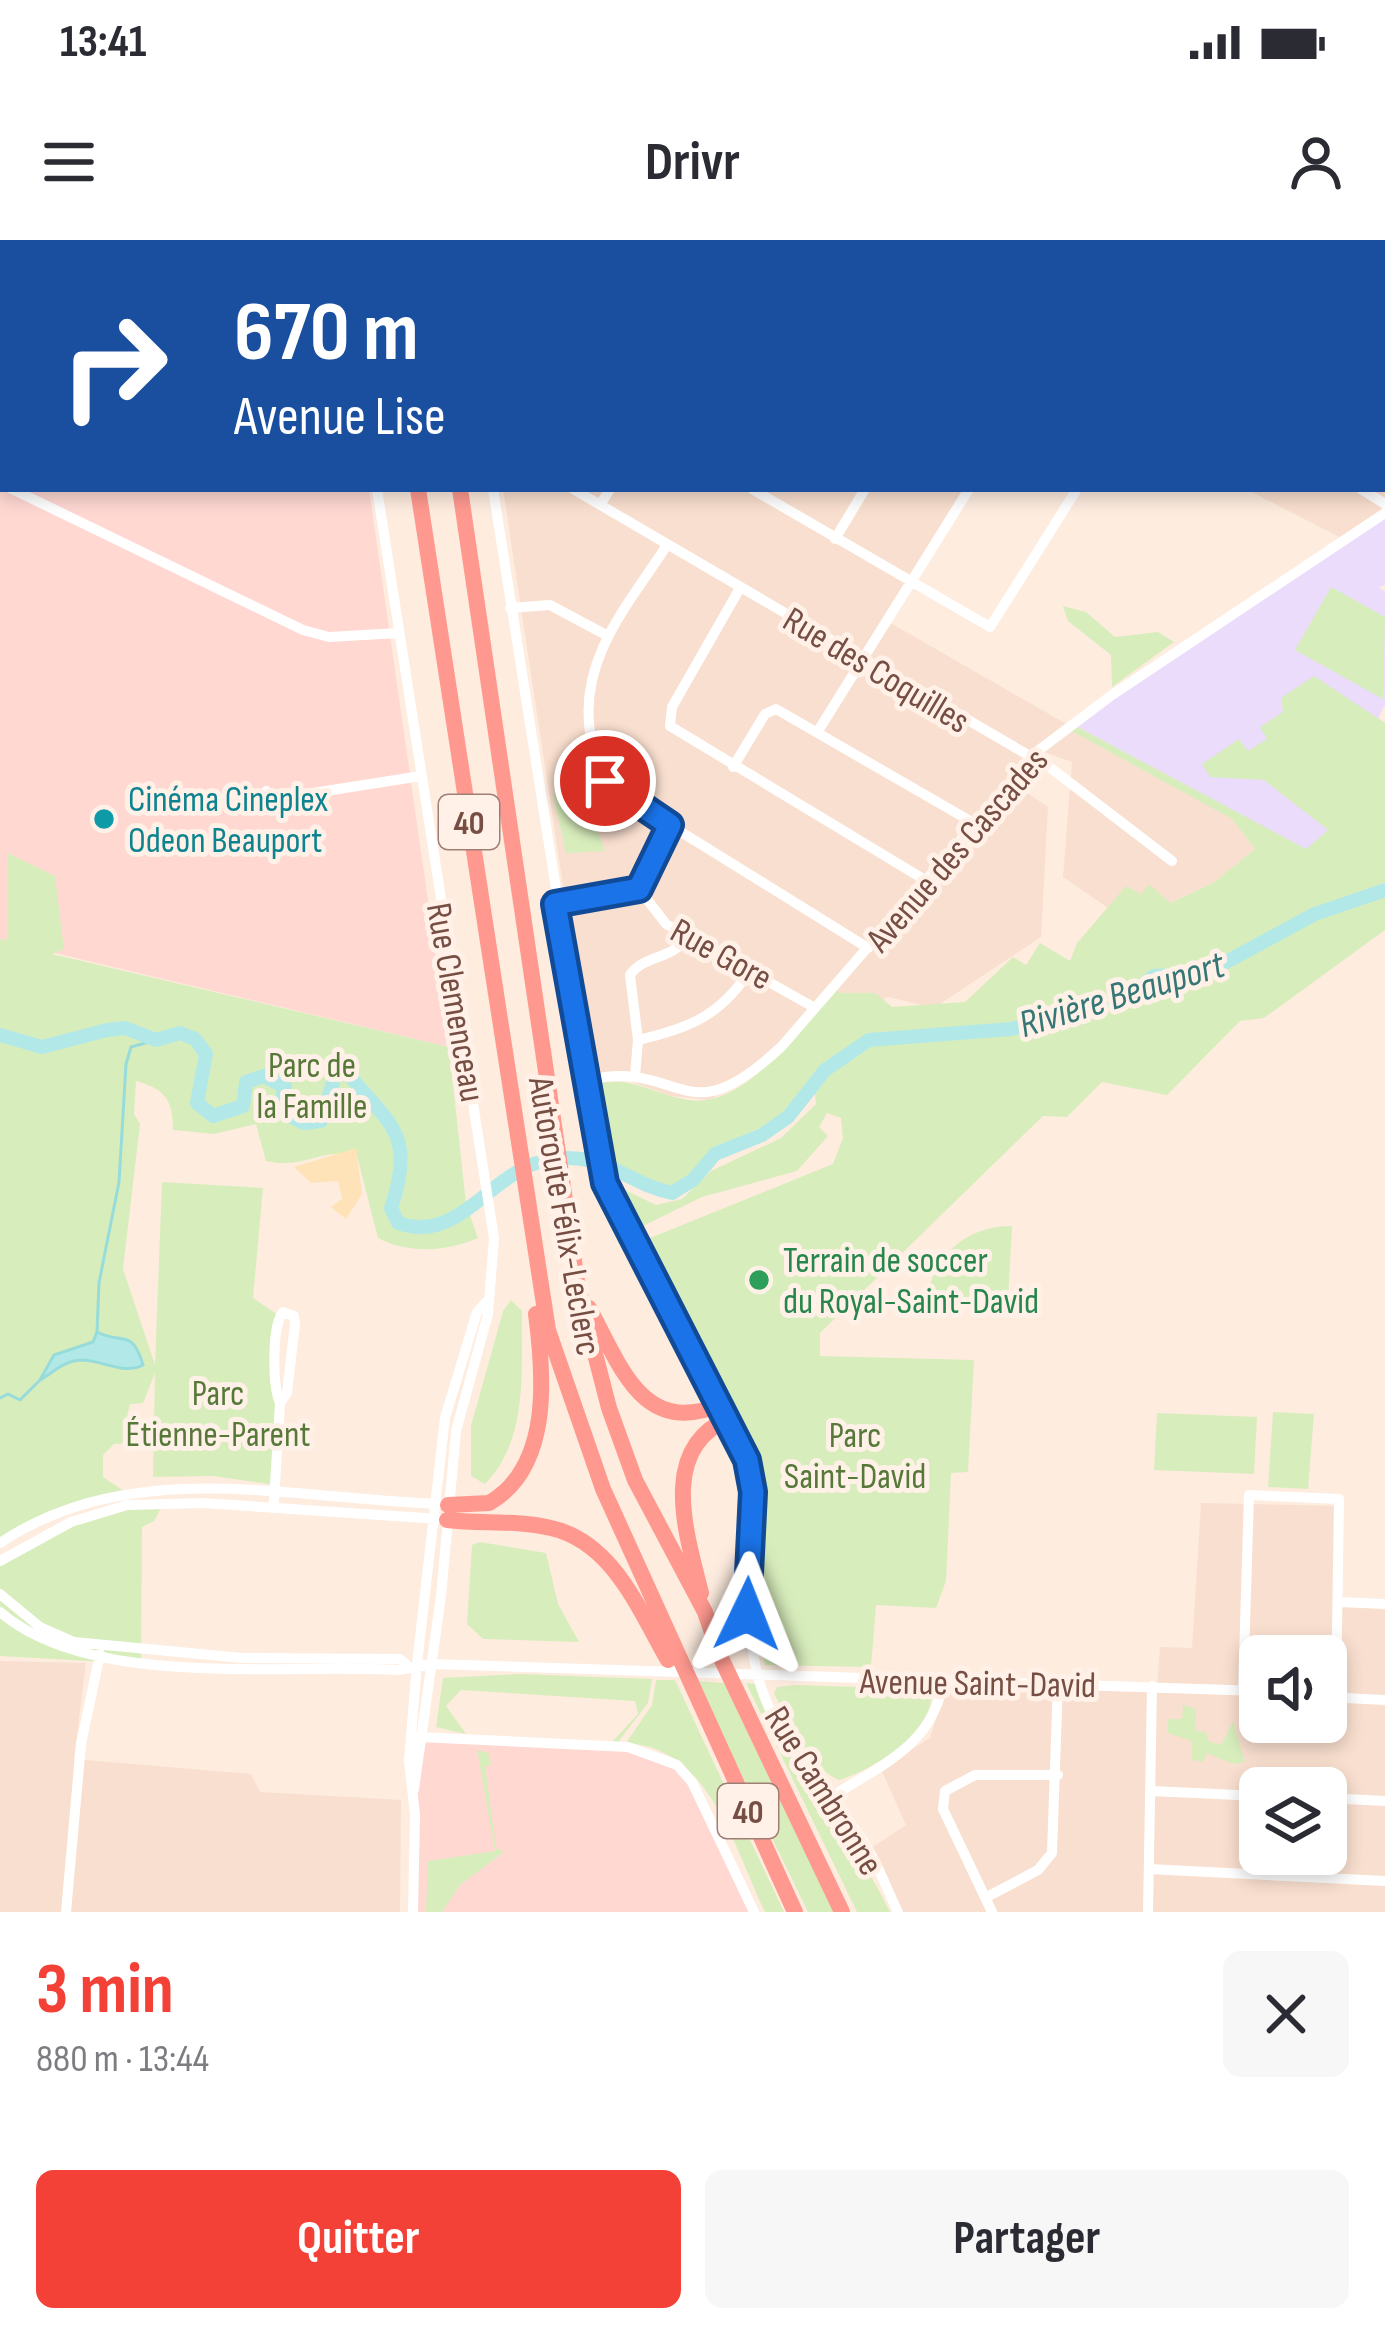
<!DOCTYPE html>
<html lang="fr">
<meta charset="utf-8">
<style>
body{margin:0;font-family:"Sofia Sans Condensed",sans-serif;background:#f7f7f7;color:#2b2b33;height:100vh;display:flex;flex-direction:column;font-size:45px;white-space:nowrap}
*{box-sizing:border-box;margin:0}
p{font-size:39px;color:#7c7c81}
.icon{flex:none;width:66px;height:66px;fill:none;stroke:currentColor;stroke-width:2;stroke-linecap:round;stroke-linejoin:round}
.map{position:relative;height:1672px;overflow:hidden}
.panel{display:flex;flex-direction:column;background:#fff;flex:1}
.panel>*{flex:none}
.guide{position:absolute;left:0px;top:0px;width:1386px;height:252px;box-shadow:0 6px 18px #0003;background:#1a4fa0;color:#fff;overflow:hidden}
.fabs{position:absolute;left:1239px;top:1395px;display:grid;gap:24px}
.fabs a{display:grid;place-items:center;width:108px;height:108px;border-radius:18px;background:#fff;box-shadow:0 6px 18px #0003;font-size:60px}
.pin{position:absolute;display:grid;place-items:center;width:102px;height:102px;color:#fff;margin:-51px;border:6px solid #fff;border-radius:50%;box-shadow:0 3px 12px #0007}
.me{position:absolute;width:132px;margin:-66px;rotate:2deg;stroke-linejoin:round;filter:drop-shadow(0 0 9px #0008)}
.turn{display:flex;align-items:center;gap:42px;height:252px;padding:0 36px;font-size:54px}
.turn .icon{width:156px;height:156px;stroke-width:2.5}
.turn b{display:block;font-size:84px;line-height:102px}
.round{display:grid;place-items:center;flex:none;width:126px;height:126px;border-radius:18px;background:#f7f7f7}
.headline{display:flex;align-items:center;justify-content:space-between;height:204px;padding:0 36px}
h1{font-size:72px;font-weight:700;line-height:90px;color:#f44138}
.button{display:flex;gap:24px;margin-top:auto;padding:24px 36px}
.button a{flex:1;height:138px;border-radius:18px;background:#f44138;color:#fff;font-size:48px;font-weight:700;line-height:138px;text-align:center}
.button a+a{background:#f7f7f7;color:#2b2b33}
.status{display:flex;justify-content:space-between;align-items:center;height:84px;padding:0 60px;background:#fff;direction:ltr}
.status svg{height:33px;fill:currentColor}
header{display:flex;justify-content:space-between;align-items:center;height:156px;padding:0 36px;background:#fff;font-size:54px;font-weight:700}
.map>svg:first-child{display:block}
</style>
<div class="status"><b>13:41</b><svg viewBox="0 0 49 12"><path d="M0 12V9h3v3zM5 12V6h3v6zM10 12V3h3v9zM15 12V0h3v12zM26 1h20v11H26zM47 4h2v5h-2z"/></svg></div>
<header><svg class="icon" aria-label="menu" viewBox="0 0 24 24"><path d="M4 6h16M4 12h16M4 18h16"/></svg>Drivr<svg class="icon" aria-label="person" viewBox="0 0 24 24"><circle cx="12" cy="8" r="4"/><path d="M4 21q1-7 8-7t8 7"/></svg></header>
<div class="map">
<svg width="1385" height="1672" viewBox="0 0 1385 1672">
<rect width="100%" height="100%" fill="#feecdf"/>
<path fill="#f9dfcf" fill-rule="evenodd" d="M 485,0 L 1385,0 L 1385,273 L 1347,301 L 1246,249 L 1383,249 L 1383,3 Z
M 503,249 L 969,249 L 887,381 L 1232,579 L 1255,609 L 1213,643 L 1163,666 L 1111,670 L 1063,637 L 1072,522 L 1038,510 L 1008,540 L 1048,567 L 1041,697 L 934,768 L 888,757 L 858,770 L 710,860 L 671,856 L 621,838 L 593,844 Z
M 1201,1263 L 1343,1266 L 1340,1365 L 1385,1366 L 1385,1672 L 899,1672 L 868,1610 L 906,1585 L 881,1529 L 930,1498 L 946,1446 L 1157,1450 L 1160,1407 L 1192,1408 ZM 1260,1416 L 1326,1416 L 1326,1482 L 1260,1482 ZM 1260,1548 L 1326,1548 L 1326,1614 L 1260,1614 Z
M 0,1421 L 86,1423 L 74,1519 L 251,1534 L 260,1552 L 401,1560 L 400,1672 L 0,1672 Z"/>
<path fill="#ffd8d2" d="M 0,0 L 307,3 L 3,3 L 3,249 L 369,249 L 449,807 L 0,700 Z
M 420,1498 L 628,1507 L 677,1525 L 754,1672 L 413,1672 Z"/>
<path fill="#eadcfa" d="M 1385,273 L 1385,345 L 1379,347 L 1385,352 L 1385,465 L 1378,478 L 1385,483 L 1385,534 L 1361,580 L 1306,610 L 1072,484 Z"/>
<path fill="#d8edbc" d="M 1331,347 L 1385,377 L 1383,459 L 1295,410 Z
M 1063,366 L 1086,372 L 1115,397 L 1158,392 L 1174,402 L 1112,447 L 1111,415 L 1068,381 Z
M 1314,436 L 1385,483 L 1385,690 L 1264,778 L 1240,781 L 1167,855 L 1102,842 L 1067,877 L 1043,876 L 820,1093 L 820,1116 L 974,1120 L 968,1232 L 951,1233 L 946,1341 L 936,1368 L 876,1365 L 871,1427 L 765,1425 C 746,1352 765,1300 758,1232 C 752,1171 671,1059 640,1002 L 833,924 L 843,898 L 841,878 L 827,873 L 819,887 L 828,896 L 797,931 L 702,957 L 637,989 L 621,948 L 656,965 L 682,959 L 711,931 L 781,898 L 816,864 L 814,846 L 785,876 L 712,910 L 683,942 L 666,948 L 606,918 L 593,844 C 631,836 647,851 683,859 C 746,873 799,787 834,747 L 840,753 L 875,753 L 892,767 L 965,762 L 1013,717 L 1026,725 L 1040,703 L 1070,721 L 1077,703 L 1126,646 L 1141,654 L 1149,644 L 1170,663 L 1213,643 L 1255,609 L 1232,579 L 1066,488 L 1072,484 L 1306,609 L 1328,590 L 1264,540 L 1210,537 L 1202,524 L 1239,499 L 1248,511 L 1267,499 L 1260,487 L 1283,472 L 1281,458 Z
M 553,555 L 569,555 L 599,594 L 605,611 L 566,613 Z
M 8,613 L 55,636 L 64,709 L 52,714 L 449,807 L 466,964 L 478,998 C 446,1012 409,1014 378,998 L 357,916 C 323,906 306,930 266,921 L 256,884 L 214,894 L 173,890 C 173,860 165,849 136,841 L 134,874 L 140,884 L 123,1029 L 155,1125 L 162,942 L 263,948 L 253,1058 L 278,1075 L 275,1245 L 213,1236 L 153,1237 L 155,1133 L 143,1163 L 130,1164 L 123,1193 L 136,1197 L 136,1203 L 114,1204 L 103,1215 L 103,1237 L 124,1251 L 66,1269 L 0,1303 L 0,699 L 8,700 Z
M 1012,986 L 1008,1061 L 1002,1067 L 926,1064 C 931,1017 965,986 1012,986 Z
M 511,1060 L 522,1071 C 521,1130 529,1199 485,1244 L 471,1236 L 471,1186 L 503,1071 Z
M 1273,1172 L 1314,1174 L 1308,1249 L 1268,1247 Z
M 1157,1173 L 1257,1177 L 1254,1234 L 1154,1230 Z
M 164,1262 L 154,1281 L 142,1287 L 141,1424 L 0,1416 L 0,1321 L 71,1282 Z
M 480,1302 L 546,1313 L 558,1364 L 579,1402 L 483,1399 L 467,1384 L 472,1305 Z
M 519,1434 L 652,1439 L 648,1463 L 618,1502 L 612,1502 L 638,1474 L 635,1461 L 461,1450 L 446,1466 L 466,1494 L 436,1487 L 443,1438 Z
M 656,1440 L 675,1440 L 784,1672 L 765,1672 C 734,1608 710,1507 626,1503 L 652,1465 Z
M 696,1441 L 724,1443 L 834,1672 L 808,1672 Z
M 746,1443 L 756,1444 C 793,1526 851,1592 890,1672 L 857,1672 Z
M 796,1445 L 921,1449 L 931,1456 C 932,1494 872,1530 839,1540 C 809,1527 788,1482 774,1453 L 777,1447 Z
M 1183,1465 L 1196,1469 L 1195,1491 L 1206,1492 L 1208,1501 L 1221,1505 L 1233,1481 L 1245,1522 L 1233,1524 L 1207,1513 L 1203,1522 L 1192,1520 L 1192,1501 L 1168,1493 L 1168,1479 L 1182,1479 Z
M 477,1510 L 489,1513 L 491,1525 L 485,1526 L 496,1608 L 504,1612 L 460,1645 L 442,1672 L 426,1672 L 428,1621 L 495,1611 Z"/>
<path fill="#ffe3b8" d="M 356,908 L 362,954 L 346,979 L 331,967 L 342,959 L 338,941 L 311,943 L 294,927 Z"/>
<path fill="#b2e9e8" stroke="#97dcdb" stroke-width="3" d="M 97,1092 C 121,1105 132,1087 143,1125 C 124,1135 104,1121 83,1120 C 63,1120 53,1133 40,1140 L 54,1115 L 93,1102 Z"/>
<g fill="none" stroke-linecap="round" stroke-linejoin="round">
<path stroke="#97dcdb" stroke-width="3" d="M 97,1092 L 99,1043 L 119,942 L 126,824 L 131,807 L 156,800
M 0,1158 L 8,1154 L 20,1160 L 40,1140"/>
<path stroke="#b2e9e8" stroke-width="14" d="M 0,795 L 42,807 L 107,790 L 125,788 L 156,800 L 180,793 L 195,799 L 206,814 L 197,863 L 213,876 L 243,866 L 246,842 L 264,836 L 285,847 L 279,871 L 304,883 L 321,881 L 336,833 L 344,829 C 388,884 417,892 391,968 L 398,983 C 460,1005 490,931 547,920 C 603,909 627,944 672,953 L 693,940 L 715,914 L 762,895 L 788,877 L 825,830 L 869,800 L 1011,789 L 1090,770 L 1133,752 L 1154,736 L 1204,734 L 1315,674 L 1385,650"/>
<path stroke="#fff" stroke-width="10" d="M 317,0 L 319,3
M 750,0 L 755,3
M 957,0 L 958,3
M 1042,0 L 1042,3
M 1119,0 L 1124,3
M 1279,0 L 1284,3
M 1355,0 L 1360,3
M 474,3 L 475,0
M 535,3 L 536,0
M 636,3 L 637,0
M 729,3 L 730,0
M 1315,3 L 1316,0
M 1331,3 L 1333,0
M 1383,16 L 1385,17
M 1383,176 L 1385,177
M 0,243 L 3,245
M 12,249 L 303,390 L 329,397 L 399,393
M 377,249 L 494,998 L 488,1074 L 456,1191 L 441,1356 L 414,1549
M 493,249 L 600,928 C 629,1027 707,1107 742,1203 C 770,1281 734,1365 761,1447 C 781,1509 833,1552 866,1606 C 879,1626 887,1650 898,1672
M 573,249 L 1052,529 L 1172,621
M 752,249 L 990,387 L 1077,249
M 1361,249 L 1385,264
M 600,265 L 610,249
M 835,299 L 865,249
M 667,305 C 629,364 579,418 590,492 C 593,516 597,533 615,551 L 868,708
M 740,348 L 672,467 L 670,486 L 925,640
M 510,368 L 550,365 L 608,396
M 818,491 L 969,249
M 733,527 L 765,474 L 776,469 L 972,582
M 275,559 L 266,551 L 258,561 L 267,568 L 275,559 L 421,536
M 639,649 L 666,684 L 815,768
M 555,664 L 639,649 L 670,585
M 638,800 C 691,788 721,775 751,729
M 635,836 L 638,800 L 630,735 C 643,715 672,720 688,697
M 588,840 C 684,818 682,900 782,806 L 1039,510 L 1112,455 L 1385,273
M 274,1261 L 280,1163 C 272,1144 272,1085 283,1072 L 294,1076 L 295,1084 L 287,1153 L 280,1163
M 0,1303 C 131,1215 291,1259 439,1264
M 0,1321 L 71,1282 L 127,1265 L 203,1263 L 439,1279
M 0,1354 L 40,1387 L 74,1402 L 242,1418 L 400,1419 L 407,1425
M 1338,1362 L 1385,1364
M 0,1372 C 91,1450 283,1423 399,1430 L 432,1424 L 1260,1451
M 1243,1450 L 1249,1255 L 1339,1259 L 1336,1458
M 1326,1457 L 1385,1460
M 419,1497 L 628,1507 L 677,1525 L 692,1542 L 754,1672
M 1151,1551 L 1260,1556
M 830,1558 C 881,1524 930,1508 943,1444
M 1326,1558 L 1385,1561
M 1149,1629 L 1385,1641
M 985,1658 L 1038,1630 L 1052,1613 L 1058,1441
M 66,1672 L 81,1504 L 100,1414
M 413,1672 L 415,1575 L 409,1521 L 417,1424 L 445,1178 L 477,1072 L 486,1062
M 992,1672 L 943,1569 L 945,1551 L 975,1535 L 1058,1535
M 1148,1672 L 1152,1446"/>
<path stroke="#ff998f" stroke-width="16" d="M 380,0 L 381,3
M 422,0 L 422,3
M 418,249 L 548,1090 L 603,1249 L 795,1672
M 460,249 L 578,1048 L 609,1168 L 635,1240 L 705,1372 L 720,1416 L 842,1672
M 589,1068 C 621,1126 642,1198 722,1164
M 448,1265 L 489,1263 C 552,1227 544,1135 536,1074
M 447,1280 C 481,1284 518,1280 551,1288 C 613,1302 639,1370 668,1420
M 701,1353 C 687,1295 657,1208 730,1178"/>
</g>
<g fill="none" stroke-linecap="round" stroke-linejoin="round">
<g stroke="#114b97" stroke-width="30">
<path id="route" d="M 605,541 L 670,585 L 639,649 L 555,664 L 605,943 L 747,1220 L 753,1252 L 747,1374"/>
</g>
<use href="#route" stroke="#1a73e8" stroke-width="21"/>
</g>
<circle fill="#0f9aa8" stroke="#fff1e7" stroke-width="4.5" cx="104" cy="579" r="12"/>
<circle fill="#2e9e5b" stroke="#fff1e7" stroke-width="4.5" cx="759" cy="1040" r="12"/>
<g text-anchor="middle" stroke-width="10" stroke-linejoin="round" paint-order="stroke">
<g fill="#fff1e7" stroke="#9f7f75" stroke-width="3">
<rect x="439" y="555" width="60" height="54" rx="9"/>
<rect x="718" y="1544" width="60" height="54" rx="9"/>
</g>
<g font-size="33" font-weight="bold" fill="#764e44">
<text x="469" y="594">40</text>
<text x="748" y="1583">40</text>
</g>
<g font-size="36" fill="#764e44" stroke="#fff1e7">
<text transform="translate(877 429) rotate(31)" y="13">Rue des Coquilles</text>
<text transform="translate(956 609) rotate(-49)" y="13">Avenue des Cascades</text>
<text transform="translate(722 713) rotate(29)" y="13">Rue Gore</text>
<text transform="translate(457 762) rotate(80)" y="13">Rue Clemenceau</text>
<text transform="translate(566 976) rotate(80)" y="13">Autoroute Félix-Leclerc</text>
<text transform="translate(978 1442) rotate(1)" y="13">Avenue Saint-David</text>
<text transform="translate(825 1550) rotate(58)" y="13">Rue Cambronne</text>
</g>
<g font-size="36" fill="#0d838f" stroke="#fff1e7" text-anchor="start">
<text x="128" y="571">Cinéma Cineplex<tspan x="128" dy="41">Odeon Beauport</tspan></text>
</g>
<g font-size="36" fill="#567839" stroke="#fff1e7">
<text x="312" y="837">Parc de<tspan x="312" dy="41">la Famille</tspan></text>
<text x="218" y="1165">Parc<tspan x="218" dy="41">Étienne-Parent</tspan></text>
<text x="855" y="1207">Parc<tspan x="855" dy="41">Saint-David</tspan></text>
</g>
<g font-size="36" fill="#27864d" stroke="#fff1e7" text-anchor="start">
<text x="783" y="1032">Terrain de soccer<tspan x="783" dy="41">du Royal-Saint-David</tspan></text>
</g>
<g font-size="39" font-style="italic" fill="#357676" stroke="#fff1e7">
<text transform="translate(1121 753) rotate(-17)" y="14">Rivière Beauport</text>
</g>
</g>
</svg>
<div class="fabs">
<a><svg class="icon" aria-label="sound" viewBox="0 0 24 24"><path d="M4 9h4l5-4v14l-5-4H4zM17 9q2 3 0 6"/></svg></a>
<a><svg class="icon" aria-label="layers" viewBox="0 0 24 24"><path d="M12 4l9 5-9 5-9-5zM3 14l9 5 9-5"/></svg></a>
</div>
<div class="pin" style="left:605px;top:541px;background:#d93025"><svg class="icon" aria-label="arrive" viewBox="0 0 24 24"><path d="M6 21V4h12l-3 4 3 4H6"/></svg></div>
<svg class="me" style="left:747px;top:1374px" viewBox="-20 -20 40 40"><path d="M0-17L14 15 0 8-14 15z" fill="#1a73e8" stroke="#fff" stroke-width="4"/></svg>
<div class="guide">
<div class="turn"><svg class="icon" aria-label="right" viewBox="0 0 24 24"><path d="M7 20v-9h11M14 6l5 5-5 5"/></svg><div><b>670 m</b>Avenue Lise</div></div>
</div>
</div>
<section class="panel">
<div class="headline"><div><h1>3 min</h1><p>880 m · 13:44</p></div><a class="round"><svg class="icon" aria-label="close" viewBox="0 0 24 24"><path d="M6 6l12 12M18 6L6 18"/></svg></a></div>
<div class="button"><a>Quitter</a><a>Partager</a></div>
</section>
